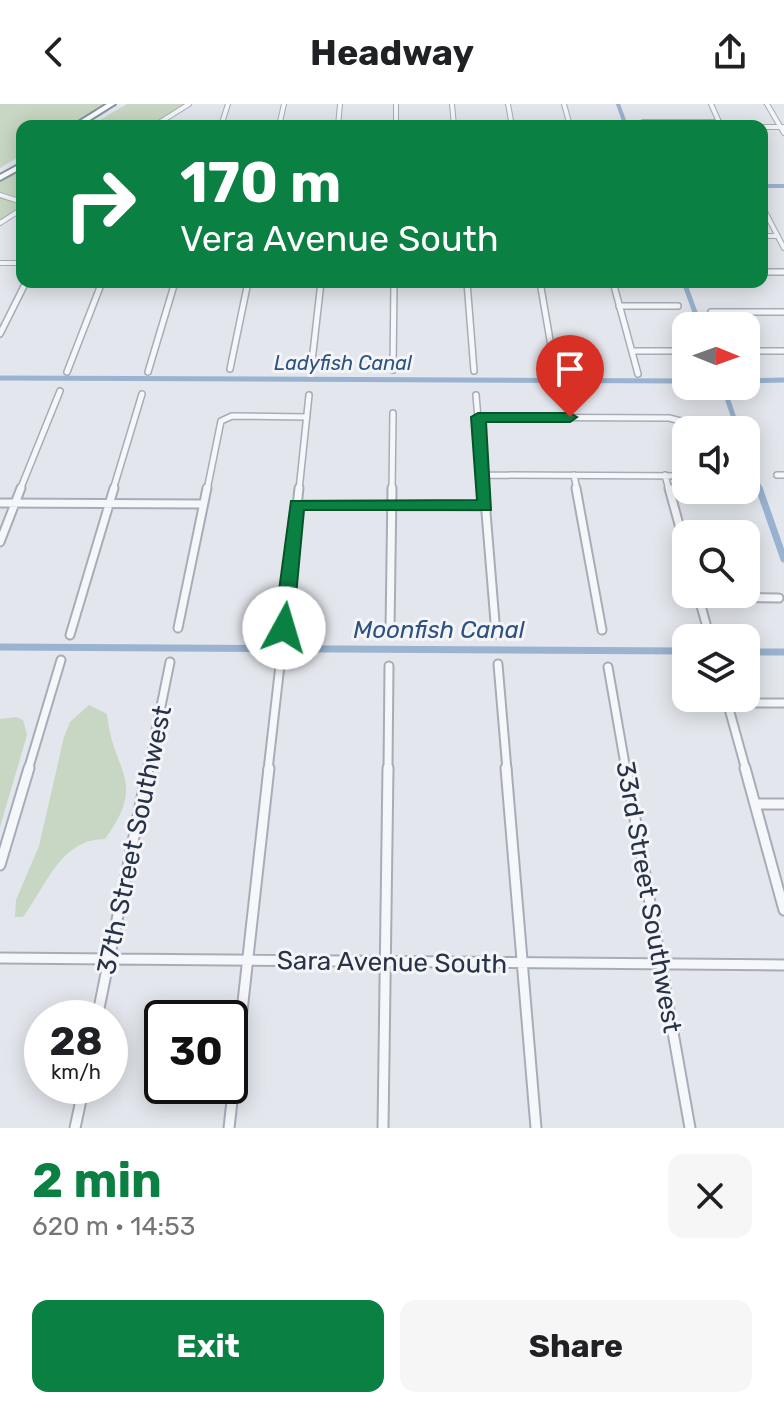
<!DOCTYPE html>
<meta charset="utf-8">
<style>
body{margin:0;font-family:Rubik,sans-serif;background:#f6f6f6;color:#202124;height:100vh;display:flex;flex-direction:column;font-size:30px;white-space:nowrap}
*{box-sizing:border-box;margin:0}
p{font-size:26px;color:#757577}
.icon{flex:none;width:44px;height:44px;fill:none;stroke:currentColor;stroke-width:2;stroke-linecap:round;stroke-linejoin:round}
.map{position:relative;height:1024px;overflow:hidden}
.details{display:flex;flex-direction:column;background:#fff;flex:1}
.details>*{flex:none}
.top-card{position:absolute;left:16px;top:16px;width:752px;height:168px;border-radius:16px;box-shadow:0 4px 20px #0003;background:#0b8043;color:#fff;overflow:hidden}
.needle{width:52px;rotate:91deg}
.tools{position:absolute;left:672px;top:208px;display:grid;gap:16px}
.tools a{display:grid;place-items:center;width:88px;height:88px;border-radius:16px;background:#fff;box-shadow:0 4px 20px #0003;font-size:40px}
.speed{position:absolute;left:24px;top:896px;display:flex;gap:16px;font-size:40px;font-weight:700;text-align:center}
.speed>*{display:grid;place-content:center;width:104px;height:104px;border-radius:50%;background:#fff;box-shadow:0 4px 20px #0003;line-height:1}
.speed small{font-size:20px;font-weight:400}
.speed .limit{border:4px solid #111;border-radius:12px;background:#fff;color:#111}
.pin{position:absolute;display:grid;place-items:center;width:68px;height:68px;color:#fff;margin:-82px -34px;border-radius:50% 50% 50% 0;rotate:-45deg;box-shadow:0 0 8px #0007}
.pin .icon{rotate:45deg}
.me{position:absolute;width:88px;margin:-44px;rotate:6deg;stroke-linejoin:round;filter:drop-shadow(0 0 6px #0008)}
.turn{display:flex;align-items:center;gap:28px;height:168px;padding:0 32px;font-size:36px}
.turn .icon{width:104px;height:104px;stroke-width:2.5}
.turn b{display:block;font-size:56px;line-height:68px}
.round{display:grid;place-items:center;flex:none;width:84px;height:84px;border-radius:16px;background:#f6f6f6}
.headline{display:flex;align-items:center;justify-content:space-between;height:136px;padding:0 32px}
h1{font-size:48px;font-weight:700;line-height:60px;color:#0b8043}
.primary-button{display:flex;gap:16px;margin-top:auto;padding:16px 32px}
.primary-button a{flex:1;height:92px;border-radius:16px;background:#0b8043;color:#fff;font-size:32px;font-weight:700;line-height:92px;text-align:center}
.primary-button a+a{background:#f6f6f6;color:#202124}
header{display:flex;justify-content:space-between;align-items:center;height:104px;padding:0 32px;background:#fff;font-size:36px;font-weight:700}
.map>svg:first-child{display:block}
</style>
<header><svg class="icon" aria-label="back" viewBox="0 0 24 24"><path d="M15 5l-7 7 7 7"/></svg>Headway<svg class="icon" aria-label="share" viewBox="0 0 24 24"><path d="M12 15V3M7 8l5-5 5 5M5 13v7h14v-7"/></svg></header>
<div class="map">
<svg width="784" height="1024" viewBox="0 0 784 1024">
<rect width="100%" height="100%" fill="#e3e6ec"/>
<path fill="#c8d7c3" d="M 0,0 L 110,0 L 72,22 L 22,22 L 22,51 L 0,64 Z
M 127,0 L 186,0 L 152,22 L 90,22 Z
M 22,62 L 22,106 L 0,120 L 0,76 Z
M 89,601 L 107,610 C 113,670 148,676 105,735 C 60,735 46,783 23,813 L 15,813 L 16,796 L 39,742 L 64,633 L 70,618 Z
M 16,613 L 23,616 L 27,631 L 0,723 L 0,615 Z"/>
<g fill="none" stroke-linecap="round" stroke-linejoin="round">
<path stroke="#9ab3d0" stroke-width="4" d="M 618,0 L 626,22
M 762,82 L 784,82"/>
<path stroke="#9ab3d0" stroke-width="5" d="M 684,178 L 700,222
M 0,274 L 686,277
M 746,277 L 784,276
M 723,282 L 738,326
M 746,348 L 760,386"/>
<path stroke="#9ab3d0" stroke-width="7" d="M 759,384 L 784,455
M 0,543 L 686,547
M 746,548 L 784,548"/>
<g stroke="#a7adb7" stroke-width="6">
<path id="street-far3" d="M 396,0 L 396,22
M 452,0 L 454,22
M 508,0 L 512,22
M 564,0 L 570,22
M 711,0 L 720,20
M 767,0 L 784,29
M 643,18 L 720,18
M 154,22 L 189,0
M 221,22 L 228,0
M 279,22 L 284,0
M 338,22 L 340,0
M 762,23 L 784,23
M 0,91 L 22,98
M 762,102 L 784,144
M 0,119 L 22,105
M 762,132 L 778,132
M 0,159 L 22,159
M 762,168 L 784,168"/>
</g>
<g stroke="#a7adb7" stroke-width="8">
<path id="street-far2" d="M 762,168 L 784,168
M 467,178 L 474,267
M 540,178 L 555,265
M 613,178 L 638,270
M 619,202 L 678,202
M 711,208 L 784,208
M 0,230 L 26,178
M 632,247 L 686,247
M 746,247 L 784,247
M 230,265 L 248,178
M 311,266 L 321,178
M 393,266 L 394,178
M 67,268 L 102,178
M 148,268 L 175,178
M 476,291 L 484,386
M 478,313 L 669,314 L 681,317 L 687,326
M 483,371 L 686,372
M 574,371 L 577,386
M 665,371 L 669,386
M 777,371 L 784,371
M 20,386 L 60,287
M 113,386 L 142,290
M 207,386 L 221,317 L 232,312 L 307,313
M 299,386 L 309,291
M 392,386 L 393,309"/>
</g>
<g stroke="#a7adb7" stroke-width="11">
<path id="street-far1" d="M 484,384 L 496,530
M 576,384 L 602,526
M 669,384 L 686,446
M 0,399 L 203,400
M 297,401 L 485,402
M 0,438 L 21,384
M 698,491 L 708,527
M 699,493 L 779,494
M 178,524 L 207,384
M 284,524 L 299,384
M 390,526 L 392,384
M 70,531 L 114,384
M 498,560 L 507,666
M 608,563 L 626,666
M 726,594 L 746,666
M 727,599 L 784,599
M 28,666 L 61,556
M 148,666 L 170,558
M 268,666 L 280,561
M 388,666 L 389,562"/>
</g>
<g stroke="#a7adb7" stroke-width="13">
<path id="street" d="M 506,664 L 536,1024
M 626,664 L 690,1024
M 745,664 L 784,806
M 755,700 L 784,700
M 0,761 L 29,664
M 0,854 L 784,861
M 97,914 L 148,664
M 75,1024 L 84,982
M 229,1024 L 269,664
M 383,1024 L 388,664"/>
</g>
<g stroke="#8893a5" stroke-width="4">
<path id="highway" d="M 107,0 L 115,0 L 80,22 L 72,22 Z
M 22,59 L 22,64 L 0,76 L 0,71 Z"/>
</g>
<use href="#street-far3" stroke="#f6f7fa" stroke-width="4"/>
<use href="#street-far2" stroke="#f6f7fa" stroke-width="5"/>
<use href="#street-far1" stroke="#f6f7fa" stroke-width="7"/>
<use href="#street" stroke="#f6f7fa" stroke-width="9"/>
<use href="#highway" fill="#fff" fill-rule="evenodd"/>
</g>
<path fill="#0b8043" stroke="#07532c" stroke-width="2" d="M 478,309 L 570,309 L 577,313 L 570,318 L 486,318 L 491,406 L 304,406 L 293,524 L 290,529 L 277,529 L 274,524 L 291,397 L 477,396 L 471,313 Z"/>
<g text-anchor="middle" stroke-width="6" stroke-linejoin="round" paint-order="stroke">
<g font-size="20" font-style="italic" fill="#2d5180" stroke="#f3f5f9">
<text x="343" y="266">Ladyfish Canal</text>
</g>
<g font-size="24" font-style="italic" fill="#2d5180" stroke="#f3f5f9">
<text x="439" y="534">Moonfish Canal</text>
</g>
<g font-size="26" fill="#283347" stroke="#f3f5f9">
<text transform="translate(134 736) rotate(-78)" y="9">37th Street Southwest</text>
<text transform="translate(649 793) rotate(80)" y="9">33rd Street Southwest</text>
<text transform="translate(392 858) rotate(1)" y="9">Sara Avenue South</text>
</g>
</g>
</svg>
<div class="tools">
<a><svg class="needle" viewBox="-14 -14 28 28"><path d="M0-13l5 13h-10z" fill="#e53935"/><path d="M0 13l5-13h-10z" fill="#757577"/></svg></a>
<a><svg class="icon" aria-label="sound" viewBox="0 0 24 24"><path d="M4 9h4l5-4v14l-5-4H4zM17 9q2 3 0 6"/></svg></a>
<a><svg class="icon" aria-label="search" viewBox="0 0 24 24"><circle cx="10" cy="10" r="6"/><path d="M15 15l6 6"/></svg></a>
<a><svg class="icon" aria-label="layers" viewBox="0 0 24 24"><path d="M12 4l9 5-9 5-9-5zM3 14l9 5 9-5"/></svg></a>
</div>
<div class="speed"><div>28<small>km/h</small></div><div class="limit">30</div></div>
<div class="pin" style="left:570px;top:313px;background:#d93025"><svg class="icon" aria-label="arrive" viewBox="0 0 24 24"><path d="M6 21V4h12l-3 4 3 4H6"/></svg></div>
<svg class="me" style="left:284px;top:524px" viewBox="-20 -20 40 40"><circle r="19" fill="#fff"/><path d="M0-13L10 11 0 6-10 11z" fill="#0b8043"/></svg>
<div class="top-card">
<div class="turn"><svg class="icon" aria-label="right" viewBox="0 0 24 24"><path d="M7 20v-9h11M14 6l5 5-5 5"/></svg><div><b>170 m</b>Vera Avenue South</div></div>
</div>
</div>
<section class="details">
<div class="headline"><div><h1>2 min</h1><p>620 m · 14:53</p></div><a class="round"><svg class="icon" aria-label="close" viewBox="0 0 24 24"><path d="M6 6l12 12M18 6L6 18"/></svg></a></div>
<div class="primary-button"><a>Exit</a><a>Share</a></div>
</section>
